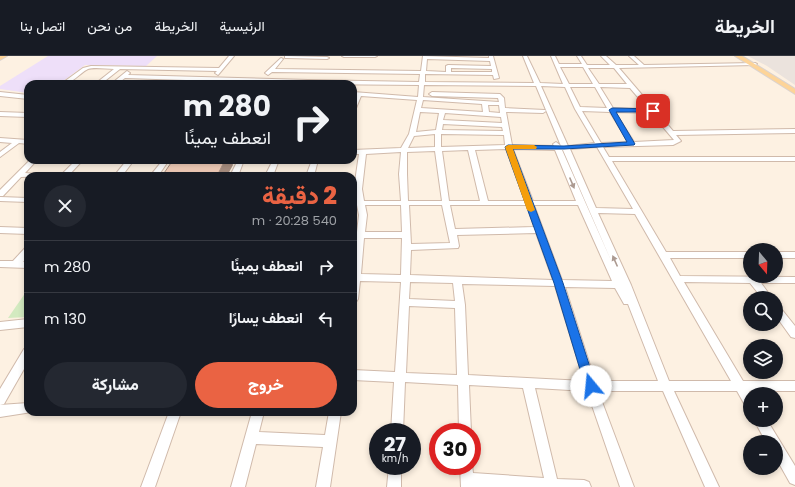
<!DOCTYPE html>
<html lang="ar">
<meta charset="utf-8">
<style>
body{margin:0;font-family:Poppins,Vazirmatn,sans-serif;background:#242831;color:#f1f3f6;direction:rtl;height:100vh;display:flex;flex-direction:column;font-size:15px;white-space:nowrap}
*{box-sizing:border-box;margin:0}
p{font-size:13px;color:#9ea1a6}
.icon{flex:none;width:22px;height:22px;fill:none;stroke:currentColor;stroke-width:2;stroke-linecap:round;stroke-linejoin:round}
.map{position:relative;flex:1;overflow:hidden;direction:ltr}
.panel{position:absolute;left:24px;top:116px;width:333px;height:244px;display:flex;flex-direction:column;background:#171b24;border-radius:12px;box-shadow:0 2px 6px #0003;direction:rtl}
.panel>*{flex:none}
.guide{position:absolute;left:24px;top:24px;width:333px;height:84px;border-radius:12px;box-shadow:0 2px 6px #0003;direction:rtl;background:#171b24;color:#f1f3f6;overflow:hidden}
.needle{width:26px;rotate:161deg}
.fabs{position:absolute;left:743px;top:187px;display:grid;gap:8px}
.fabs a{display:grid;place-items:center;width:40px;height:40px;border-radius:50%;background:#171b24;box-shadow:0 2px 6px #0003;font-size:20px}
.speed{position:absolute;left:369px;top:367px;display:flex;gap:8px;font-size:20px;font-weight:700;text-align:center}
.speed>*{display:grid;place-content:center;width:52px;height:52px;border-radius:50%;background:#171b24;box-shadow:0 2px 6px #0003;line-height:1}
.speed small{font-size:10px;font-weight:400}
.speed .limit{border:6px solid #d22;background:#fff;color:#111}
.pin{position:absolute;display:grid;place-items:center;width:34px;height:34px;color:#fff;margin:-17px;border-radius:8px;box-shadow:0 2px 6px #0006}
.me{position:absolute;width:44px;margin:-22px;rotate:343deg;stroke-linejoin:round;filter:drop-shadow(0 0 3px #0008)}
.turn{display:flex;align-items:center;gap:14px;height:84px;padding:0 20px;font-size:18px}
.turn .icon{width:52px;height:52px;stroke-width:2.5}
.turn b{display:block;font-size:28px;line-height:34px}
.round{display:grid;place-items:center;flex:none;width:42px;height:42px;border-radius:21px;background:#242831}
.summary{display:flex;align-items:center;justify-content:space-between;height:68px;padding:0 20px}
h1{font-size:24px;font-weight:800;line-height:30px;color:#ea6343}
.cta{display:flex;gap:8px;margin-top:auto;padding:8px 20px}
.cta a{flex:1;height:46px;border-radius:24px;background:#ea6343;color:#fff;font-size:16px;font-weight:800;line-height:46px;text-align:center}
.cta a+a{background:#242831;color:#f1f3f6}
ul{padding:0;list-style:none}
li{display:flex;align-items:center;gap:12px;height:52px;padding:0 20px;border-top:1px solid #363941}
li div{flex:1}
li b{display:block;font-size:15px}
li em{font-style:normal}
header{display:flex;align-items:center;gap:24px;box-sizing:border-box;height:56px;padding:0 20px;background:#171b24;border-bottom:1px solid #363941}
header strong{font-size:19px}
nav{display:flex;gap:22px;margin-inline-start:auto;font-size:14px}
.map>svg:first-child{display:block}
</style>
<header>
<strong>الخريطة</strong>
<nav><a>الرئيسية</a><a>الخريطة</a><a>من نحن</a><a>اتصل بنا</a></nav>
</header>
<div class="map">
<svg width="795" height="431" viewBox="0 0 795 431">
<rect width="100%" height="100%" fill="#fdf1e2"/>
<path fill="#ebe3dd" d="M 748,0 L 795,0 L 795,29 L 767,10 Z"/>
<path fill="#eedff9" d="M 48,0 L 157,0 L 146,10 L 85,9 L 59,28 L 28,28 L 28,37 L 0,33 L 0,30 Z"/>
<path fill="#d3eac0" d="M 28,233 L 28,261 L 8,262 Z"/>
<g fill="none" stroke-linecap="round" stroke-linejoin="round">
<g stroke="#d0baab" stroke-width="2">
<path id="minor" d="M 229,0 L 234,0 L 218,19 L 215,17 L 217,15 L 120,13 L 101,28 L 95,28 L 114,13 C 106,13 95,11 88,13 C 78,18 73,28 61,28 L 83,12 L 91,10 L 219,12 Z
M 285,0 L 327,1 L 329,2 L 327,3 L 287,2 L 285,2 Z
M 342,0 L 377,0 L 375,1 L 344,1 Z
M 423,0 L 489,2 L 489,0 L 493,0 L 499,22 L 494,23 L 493,19 L 425,18 L 425,26 L 534,27 L 523,0 L 527,0 L 540,27 L 563,28 L 551,0 L 555,0 L 559,8 L 582,8 L 577,0 L 581,0 L 587,9 L 610,9 L 601,0 L 606,0 L 616,9 L 639,9 L 629,0 L 634,0 L 644,9 L 755,7 L 757,8 L 755,9 L 619,12 L 673,75 L 795,73 L 795,77 L 676,79 L 681,85 L 673,89 L 603,91 L 609,101 L 795,101 L 795,105 L 612,105 L 666,196 L 750,196 L 750,202 L 670,202 L 680,220 L 795,221 L 795,227 L 761,227 L 772,242 L 762,242 L 750,227 L 684,226 L 743,325 L 795,325 L 795,335 L 749,335 L 751,338 L 750,352 L 746,351 L 737,335 L 674,335 L 719,431 L 705,431 L 663,335 L 598,335 L 634,431 L 620,431 L 587,335 L 535,332 L 557,423 L 584,424 L 589,426 L 591,431 L 461,431 L 460,410 L 472,409 L 473,417 L 544,422 L 523,332 L 469,329 L 471,376 L 459,376 L 458,329 L 405,326 L 403,376 L 391,376 L 394,326 L 353,324 L 353,314 L 395,316 L 401,226 L 360,225 L 358,243 L 356,246 L 353,247 L 353,206 L 356,182 L 353,182 L 353,176 L 357,176 L 359,159 L 357,149 L 353,149 L 353,145 L 356,145 L 354,133 L 359,98 L 353,98 L 353,94 L 401,92 L 409,78 L 417,44 L 361,40 L 356,52 L 353,54 L 353,46 L 356,40 L 353,40 L 353,36 L 418,41 L 419,29 L 308,28 L 125,22 L 117,28 L 111,28 L 127,15 L 130,17 L 128,19 L 308,24 L 419,26 L 420,18 L 272,16 L 268,19 L 265,17 L 281,2 L 283,3 L 275,13 L 421,15 ZM 427,3 L 490,5 L 491,10 L 448,9 L 446,10 L 446,16 L 426,15 ZM 560,11 L 583,11 L 593,28 L 569,28 ZM 451,12 L 492,13 L 492,16 L 451,16 ZM 588,12 L 614,12 L 627,28 L 599,28 ZM 424,29 L 536,30 L 561,90 L 556,86 L 553,88 L 554,90 L 512,89 L 506,56 L 543,57 L 546,55 L 545,54 L 505,52 L 504,42 L 500,38 L 432,36 L 429,38 L 432,40 L 498,42 L 499,46 L 423,41 ZM 541,30 L 565,31 L 575,53 L 595,87 L 568,90 ZM 570,31 L 595,31 L 607,52 L 580,51 ZM 600,31 L 630,32 L 648,53 L 613,52 ZM 423,44 L 482,48 L 483,56 L 421,52 ZM 488,49 L 499,49 L 500,57 L 489,56 ZM 582,55 L 610,56 L 628,86 L 601,87 ZM 420,56 L 439,57 L 436,74 L 416,76 ZM 615,56 L 651,57 L 674,84 L 634,86 ZM 445,57 L 501,61 L 502,67 L 443,64 ZM 443,68 L 502,71 L 503,75 L 442,74 ZM 435,78 L 435,91 L 408,92 L 414,80 ZM 441,78 L 504,79 L 505,89 L 441,91 ZM 597,91 L 633,153 L 596,152 L 570,93 ZM 506,93 L 525,145 L 488,145 L 475,94 ZM 513,93 L 555,94 L 576,145 L 533,145 ZM 468,94 L 480,145 L 449,145 L 442,95 ZM 562,94 L 563,94 L 613,209 ZM 435,95 L 442,145 L 408,145 L 407,118 L 407,96 ZM 401,96 L 399,118 L 401,145 L 364,145 L 362,133 L 366,98 ZM 365,149 L 401,149 L 402,176 L 365,176 L 367,159 ZM 409,149 L 442,149 L 450,187 L 411,188 ZM 450,149 L 527,149 L 534,171 L 455,173 ZM 534,149 L 578,149 L 612,225 L 562,224 ZM 598,157 L 635,158 L 731,325 L 669,325 L 631,229 ZM 536,177 L 553,224 L 410,219 L 411,194 L 458,192 L 459,190 L 457,179 ZM 364,182 L 402,182 L 401,219 L 361,218 ZM 410,226 L 453,227 L 455,245 L 409,243 ZM 462,228 L 555,230 L 584,325 L 468,319 L 465,249 ZM 565,231 L 615,232 L 624,248 L 628,248 L 658,325 L 595,325 ZM 409,250 L 455,252 L 457,319 L 406,317 Z
M 133,25 L 154,26 L 157,28 L 131,28 L 131,26 Z
M 0,36 L 28,39 L 28,43 L 0,40 Z
M 0,56 L 28,57 L 28,61 L 0,60 Z
M 0,82 L 28,84 L 28,88 L 19,87 L 0,101 L 0,96 L 12,87 L 0,86 Z
M 30,104 L 37,104 L 25,117 L 38,118 L 42,120 L 21,121 L 3,140 L 0,140 L 0,134 Z
M 76,104 L 83,104 L 68,120 L 60,120 Z
M 127,104 L 134,104 L 122,120 L 114,120 Z
M 163,104 L 169,104 L 158,120 L 150,120 Z
M 238,104 L 244,104 L 238,120 L 230,120 Z
M 273,104 L 279,104 L 273,120 L 265,120 Z
M 312,104 L 318,104 L 314,120 L 306,120 Z
M 0,141 L 28,142 L 28,146 L 0,145 Z
M 0,171 L 28,172 L 28,178 L 0,177 Z
M 28,191 L 28,200 L 23,206 L 28,206 L 28,212 L 0,211 L 0,205 L 13,205 L 25,192 Z
M 776,196 L 795,196 L 795,202 L 776,202 Z
M 776,249 L 779,250 L 795,270 L 795,282 L 791,281 L 776,260 Z
M 28,263 L 28,271 L 0,274 L 0,266 Z
M 28,292 L 28,306 L 4,348 L 0,349 L 0,333 L 24,293 Z
M 28,347 L 28,356 L 32,356 L 0,361 L 0,349 Z
M 169,356 L 181,356 L 155,431 L 141,431 Z
M 252,356 L 264,356 L 259,376 L 325,379 L 329,356 L 341,356 L 330,431 L 316,431 L 323,391 L 256,388 L 245,431 L 231,431 Z
M 754,364 L 767,364 L 795,410 L 795,429 L 790,427 L 776,402 L 776,386 L 766,386 Z
M 389,410 L 401,410 L 401,431 L 387,431 Z"/>
</g>
<g stroke="#dbd3cf" stroke-width="2">
<path id="major" d="M 0,0 L 7,0 L 0,4 Z
M 735,0 L 742,0 L 795,33 L 795,38 Z"/>
</g>
<use href="#minor" fill="#fff" fill-rule="evenodd"/>
<use href="#major" fill="#fdd498" fill-rule="evenodd"/>
</g>
<path fill="#aa9082" d="M 225,104 L 231,104 L 233,109 L 227,120 L 217,120 Z"/>
<path fill="#f3ceb9" stroke="#aa9082" d="M 173,104 L 225,104 L 217,120 L 162,120 Z"/>
<defs><path id="oneway-solid" d="M-6-.8H1V-3.2L6.5 0L1 3.2V.8H-6Z"/></defs>
<g fill="#ac9a91">
<use href="#oneway-solid" transform="translate(572 127) rotate(67)"/>
<use href="#oneway-solid" transform="translate(615 205) rotate(-114)"/>
</g>
<path fill="#1a73e8" stroke="#114b97" d="M 612,52 L 653,53 L 656,55 L 653,56 L 616,56 L 635,88 L 634,89 L 564,93 L 513,93 L 563,227 L 596,330 L 595,334 L 591,335 L 587,334 L 585,330 L 554,227 L 505,91 L 508,89 L 564,90 L 627,86 L 609,54 Z"/>
<path fill="#f59e0b" d="M 534,89 L 537,91 L 536,93 L 513,93 L 535,154 L 531,156 L 527,154 L 505,91 L 508,89 Z"/>
</svg>
<div class="fabs">
<a><svg class="needle" viewBox="-14 -14 28 28"><path d="M0-13l5 13h-10z" fill="#e53935"/><path d="M0 13l5-13h-10z" fill="#9ea1a6"/></svg></a>
<a><svg class="icon" aria-label="search" viewBox="0 0 24 24"><circle cx="10" cy="10" r="6"/><path d="M15 15l6 6"/></svg></a>
<a><svg class="icon" aria-label="layers" viewBox="0 0 24 24"><path d="M12 4l9 5-9 5-9-5zM3 14l9 5 9-5"/></svg></a>
<a>+</a>
<a>−</a>
</div>
<div class="speed"><div>27<small>km/h</small></div><div class="limit">30</div></div>
<div class="pin" style="left:653px;top:55px;background:#d93025"><svg class="icon" aria-label="arrive" viewBox="0 0 24 24"><path d="M6 21V4h12l-3 4 3 4H6"/></svg></div>
<svg class="me" style="left:591px;top:330px" viewBox="-20 -20 40 40"><circle r="19" fill="#fff"/><path d="M0-13L10 11 0 6-10 11z" fill="#1a73e8"/></svg>
<div class="guide">
<div class="turn"><svg class="icon" aria-label="right" viewBox="0 0 24 24"><path d="M7 20v-9h11M14 6l5 5-5 5"/></svg><div><b>280 m</b>انعطف يمينًا</div></div>
</div>
<section class="panel">
<div class="summary"><div><h1>2 دقيقة</h1><p>540 m · 20:28</p></div><a class="round"><svg class="icon" aria-label="close" viewBox="0 0 24 24"><path d="M6 6l12 12M18 6L6 18"/></svg></a></div>
<ul>
<li><svg class="icon" aria-label="right" viewBox="0 0 24 24"><path d="M7 20v-9h11M14 6l5 5-5 5"/></svg><div><b>انعطف يمينًا</b></div><em>280 m</em></li>
<li><svg class="icon" aria-label="left" viewBox="0 0 24 24"><path d="M17 20v-9H6M10 6l-5 5 5 5"/></svg><div><b>انعطف يسارًا</b></div><em>130 m</em></li>
</ul>
<div class="cta"><a>خروج</a><a>مشاركة</a></div>
</section>
</div>
